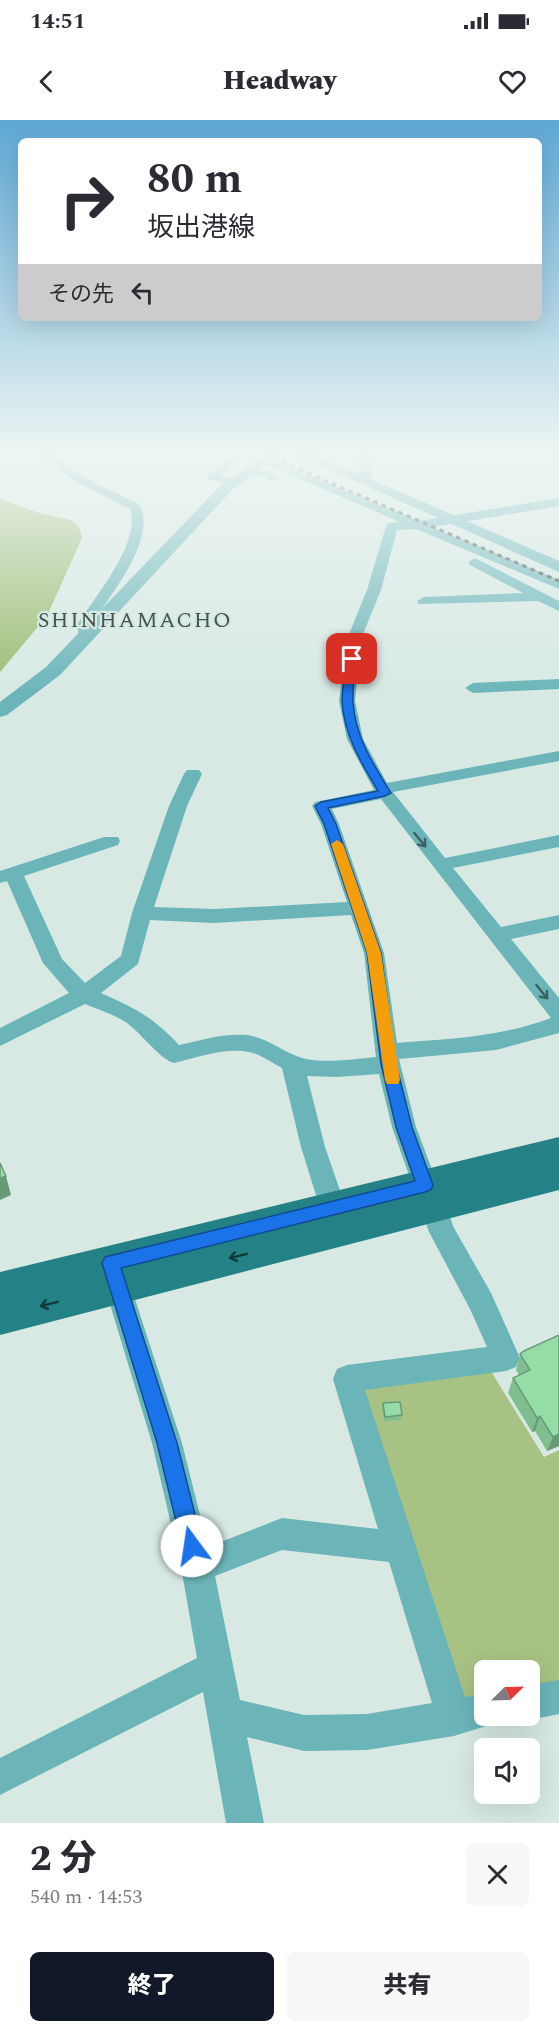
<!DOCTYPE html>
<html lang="ja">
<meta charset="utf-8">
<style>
body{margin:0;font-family:Spectral,"Noto Sans JP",serif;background:#f7f7f7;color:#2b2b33;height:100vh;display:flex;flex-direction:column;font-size:22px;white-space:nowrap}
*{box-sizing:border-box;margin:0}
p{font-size:20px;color:#7c7c81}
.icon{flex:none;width:33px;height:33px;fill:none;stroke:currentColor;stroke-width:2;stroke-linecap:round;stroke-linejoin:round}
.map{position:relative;height:1703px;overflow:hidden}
.side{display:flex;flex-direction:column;background:#fff;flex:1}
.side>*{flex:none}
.top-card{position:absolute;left:18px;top:18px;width:524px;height:183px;border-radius:9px;box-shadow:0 6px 24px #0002;background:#fff;color:#2b2b33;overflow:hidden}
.needle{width:39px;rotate:67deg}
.fabs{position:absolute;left:474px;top:1540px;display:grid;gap:12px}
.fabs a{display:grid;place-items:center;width:66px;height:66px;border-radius:9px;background:#fff;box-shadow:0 6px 24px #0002;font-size:30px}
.pin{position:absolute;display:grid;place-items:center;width:51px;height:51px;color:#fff;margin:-26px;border-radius:12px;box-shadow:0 3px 9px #0006}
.me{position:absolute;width:66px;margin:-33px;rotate:346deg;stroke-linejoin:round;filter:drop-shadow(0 0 4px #0008)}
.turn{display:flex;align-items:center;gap:21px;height:126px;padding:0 30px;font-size:27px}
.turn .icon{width:78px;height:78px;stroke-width:2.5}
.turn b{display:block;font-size:42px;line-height:51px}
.then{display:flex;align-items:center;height:57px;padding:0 30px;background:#0003;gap:12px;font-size:22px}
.round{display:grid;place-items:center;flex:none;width:63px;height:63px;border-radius:9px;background:#f7f7f7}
.overview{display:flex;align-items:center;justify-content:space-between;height:102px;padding:0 30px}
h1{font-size:36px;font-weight:800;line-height:45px}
.button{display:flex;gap:12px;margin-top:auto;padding:12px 30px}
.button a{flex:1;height:69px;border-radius:9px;background:#111827;color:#fff;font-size:24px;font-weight:800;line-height:69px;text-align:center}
.button a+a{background:#f7f7f7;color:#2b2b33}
.status{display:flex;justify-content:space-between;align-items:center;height:42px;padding:0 30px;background:#fff;direction:ltr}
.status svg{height:16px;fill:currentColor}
header{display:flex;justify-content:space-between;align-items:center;height:78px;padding:0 30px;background:#fff;font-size:27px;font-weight:800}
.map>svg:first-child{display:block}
</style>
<div class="status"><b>14:51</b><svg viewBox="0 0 49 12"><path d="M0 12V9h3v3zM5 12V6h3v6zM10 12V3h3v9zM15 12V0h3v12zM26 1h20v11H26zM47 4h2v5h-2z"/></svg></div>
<header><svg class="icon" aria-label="back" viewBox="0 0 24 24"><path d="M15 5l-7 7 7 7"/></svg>Headway<svg class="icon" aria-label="heart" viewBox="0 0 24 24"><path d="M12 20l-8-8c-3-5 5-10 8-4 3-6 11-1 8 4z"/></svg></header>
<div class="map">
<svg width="559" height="1703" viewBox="0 0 559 1703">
<rect width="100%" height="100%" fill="#d8e9e4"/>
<path fill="#a8c283" d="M 487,1245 L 544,1337 L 559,1330 L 559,1567 L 530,1572 L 530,1551 L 484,1551 L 484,1580 L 464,1583 L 360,1262 Z"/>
<path fill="#9dbb71" d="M 0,379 L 42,394 L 71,400 L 79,407 L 82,418 L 47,496 L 0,552 Z"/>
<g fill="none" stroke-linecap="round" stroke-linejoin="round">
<path fill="#6bb5b9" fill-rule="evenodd" d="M 40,335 L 53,335 L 83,357 L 139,384 C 159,417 109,477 91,505 L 91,511 L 95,515 L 93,518 L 88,519 L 79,516 L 77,505 C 94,478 142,422 130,389 L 75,361 Z
M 358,335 L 370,335 L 372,359 L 362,364 L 356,361 L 360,357 Z
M 553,335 L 559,335 L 559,340 L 555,339 Z
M 236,336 L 240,337 L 240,341 L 220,356 L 237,361 L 237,365 L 233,366 L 207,359 L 207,355 Z
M 265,337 L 419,401 L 559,378 L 559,386 L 432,407 L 559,460 L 559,469 L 416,409 L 397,410 L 381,470 L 361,519 L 355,581 L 363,619 L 387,663 L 559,631 L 559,641 L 393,672 L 445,738 L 559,715 L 559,727 L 453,748 L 501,807 L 559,795 L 559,809 L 511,819 L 559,878 L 559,913 L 496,930 L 399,939 L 416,1007 L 454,1108 L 491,1173 L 520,1238 L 516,1247 L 506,1251 L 365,1270 L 465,1577 L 484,1574 L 484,1596 L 500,1596 L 496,1603 L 454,1616 L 367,1630 L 304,1631 L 247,1617 L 264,1703 L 226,1703 L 203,1572 L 0,1675 L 0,1638 L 197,1538 L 181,1447 L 152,1323 L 102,1158 L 105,1150 L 115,1146 L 125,1150 L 128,1158 L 182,1323 L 208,1427 L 282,1398 L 378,1409 L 333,1259 L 337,1249 L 347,1245 L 487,1227 L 470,1189 L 429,1112 L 392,1007 L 379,954 L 337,957 L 307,956 L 325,1027 L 346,1088 L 342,1096 L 333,1099 L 324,1096 L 320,1088 L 301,1027 L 282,948 C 272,943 263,936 253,933 C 228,926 197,938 174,943 C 159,939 140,911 124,901 C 112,894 97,889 85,884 L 0,926 L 0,908 L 69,873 L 43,843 L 7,761 L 0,763 L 0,751 L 104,717 L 118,717 L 120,721 L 118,725 L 24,756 L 62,839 L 85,863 L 121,836 L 132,793 L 169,686 L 184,654 L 187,650 L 199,650 L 202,654 L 187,686 L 154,787 L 214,789 L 347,782 L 321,704 L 312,686 L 315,682 L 374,670 L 347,619 L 339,581 L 347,519 L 367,470 L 386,406 L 388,403 L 400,402 L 261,342 L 261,338 ZM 381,679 L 551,898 C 501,917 449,919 397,923 L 384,833 L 339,704 L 332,689 ZM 351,795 L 364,833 L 376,937 C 353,939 324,944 302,938 C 283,932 268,918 247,915 C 224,913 201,920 179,925 C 153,897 135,888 101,873 L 138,844 L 150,800 L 214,803 ZM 282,1430 L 389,1442 L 432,1583 L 367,1594 L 304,1595 L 240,1580 L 215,1456 Z
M 245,350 L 271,351 L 279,359 L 273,362 L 264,356 L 241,355 L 239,353 Z
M 475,438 L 559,481 L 559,491 L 538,481 L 419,484 L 417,481 L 424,477 L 523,473 L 470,445 L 468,442 Z
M 559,559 L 559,569 L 473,573 L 465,568 L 473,563 Z
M 559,1560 L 559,1594 L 530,1600 L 522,1596 L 530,1596 L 530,1565 Z"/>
<path fill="#6bb5b9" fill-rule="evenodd" d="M 264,335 L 280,335 L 232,370 L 60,555 L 7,595 L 0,597 L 0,582 L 46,547 L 222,364 Z
M 297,335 L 315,335 L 559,441 L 559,452 Z"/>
<path fill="#248186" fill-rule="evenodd" d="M 559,1017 L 559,1070 L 0,1215 L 0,1152 Z"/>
<path stroke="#434c49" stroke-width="3" stroke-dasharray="4.5 4.5" stroke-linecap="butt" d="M 266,335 L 559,461"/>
</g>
<path fill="#80be90" d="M 524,1231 L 559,1326 L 547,1331 L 535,1311 L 532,1312 L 508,1273 L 513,1258 L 519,1255 L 516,1250 L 520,1234 Z
M 383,1283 L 402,1295 L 401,1300 L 384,1301 L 382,1288 Z"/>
<path fill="#689b75" d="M 6,1056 L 11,1075 L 0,1080 L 0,1058 Z
M 540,1296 L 535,1311 L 532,1312 L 537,1298 Z
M 559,1314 L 559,1326 L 547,1331 L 553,1317 Z"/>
<path fill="#95dda7" stroke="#689b75" stroke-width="1.5" d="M 0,1043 L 6,1056 L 0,1058 Z
M 559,1215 L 559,1314 L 553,1317 L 540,1296 L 537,1298 L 513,1258 L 530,1250 L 520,1234 L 524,1231 Z
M 400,1282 L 402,1295 L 385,1297 L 383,1283 Z"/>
<defs><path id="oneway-shaft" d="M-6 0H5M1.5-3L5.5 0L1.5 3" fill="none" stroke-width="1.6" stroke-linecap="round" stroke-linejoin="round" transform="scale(1.5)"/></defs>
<g stroke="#3a6264">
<use href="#oneway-shaft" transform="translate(420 720) rotate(51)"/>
<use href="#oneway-shaft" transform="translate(542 872) rotate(51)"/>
</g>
<g stroke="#133838">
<use href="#oneway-shaft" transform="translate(238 1136) rotate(166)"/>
<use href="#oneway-shaft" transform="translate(49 1184) rotate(166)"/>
</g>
<linearGradient id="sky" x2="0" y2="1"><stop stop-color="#5ea8d5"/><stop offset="0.58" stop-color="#edf5f3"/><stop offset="1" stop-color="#edf5f3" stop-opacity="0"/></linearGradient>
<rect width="559" height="574" fill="url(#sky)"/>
<path fill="#1a73e8" stroke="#114b97" stroke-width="1.5" d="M 352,536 L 357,539 C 355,553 352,568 353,582 C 355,616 373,644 391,673 L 385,676 L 328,688 L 336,704 L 381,833 L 396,944 L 412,1007 L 433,1065 L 431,1070 L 425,1072 L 121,1148 L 177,1323 L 203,1426 L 200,1434 L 192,1437 L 185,1434 L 182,1426 L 157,1323 L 102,1143 L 105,1137 L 415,1061 L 396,1007 L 381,944 L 367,833 L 324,704 L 315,686 L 321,682 L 378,671 C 361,643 344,615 342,581 C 342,568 345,553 347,539 Z"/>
<path fill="#f59e0b" d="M 337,720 L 343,724 L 381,833 L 400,960 L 398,964 L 387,964 L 385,960 L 367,833 L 331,724 Z"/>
<g text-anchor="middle" stroke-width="4.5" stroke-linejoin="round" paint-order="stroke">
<g font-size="22" letter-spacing="1.5" fill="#465450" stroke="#d8e9e4">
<text x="135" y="507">SHINHAMACHO</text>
</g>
</g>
</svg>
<div class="fabs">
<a><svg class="needle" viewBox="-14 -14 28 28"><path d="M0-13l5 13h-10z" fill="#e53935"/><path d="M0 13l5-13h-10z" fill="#7c7c81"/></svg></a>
<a><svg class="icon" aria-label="sound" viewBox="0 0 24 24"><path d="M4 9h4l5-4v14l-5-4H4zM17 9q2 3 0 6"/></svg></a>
</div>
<div class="pin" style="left:352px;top:539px;background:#d93025"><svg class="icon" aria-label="arrive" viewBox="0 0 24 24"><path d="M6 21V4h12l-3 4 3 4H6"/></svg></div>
<svg class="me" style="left:192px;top:1426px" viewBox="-20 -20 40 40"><circle r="19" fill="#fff"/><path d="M0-13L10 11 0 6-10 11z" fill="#1a73e8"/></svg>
<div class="top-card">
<div class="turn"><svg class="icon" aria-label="right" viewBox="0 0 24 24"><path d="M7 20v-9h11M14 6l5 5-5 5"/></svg><div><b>80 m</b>坂出港線</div></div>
<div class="then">その先<svg class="icon" aria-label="left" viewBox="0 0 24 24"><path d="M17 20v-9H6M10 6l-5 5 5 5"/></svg></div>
</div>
</div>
<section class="side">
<div class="overview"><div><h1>2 分</h1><p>540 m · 14:53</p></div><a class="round"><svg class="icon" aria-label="close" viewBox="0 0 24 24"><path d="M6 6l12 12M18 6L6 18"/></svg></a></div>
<div class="button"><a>終了</a><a>共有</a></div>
</section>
